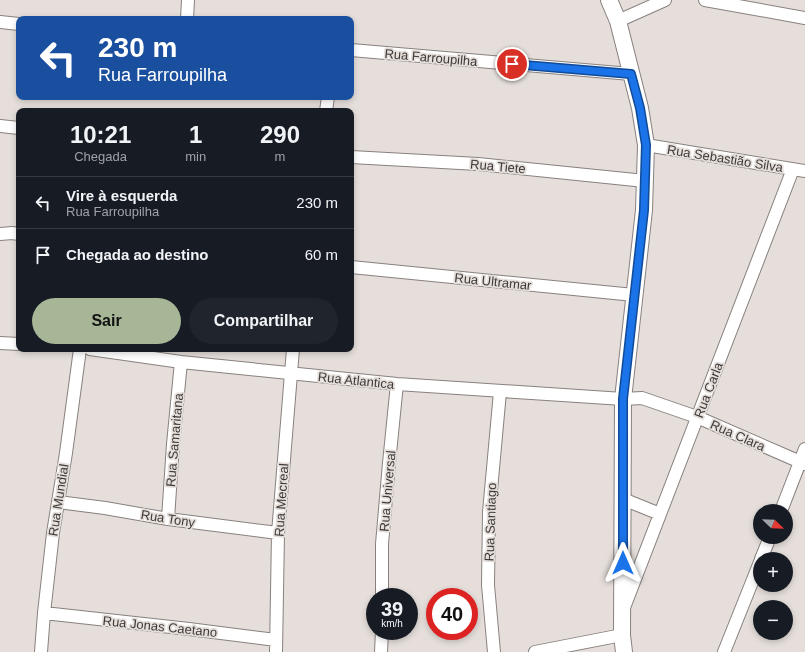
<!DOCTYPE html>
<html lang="pt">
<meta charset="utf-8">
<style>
body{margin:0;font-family:Arial,sans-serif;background:#20242c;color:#f1f3f6;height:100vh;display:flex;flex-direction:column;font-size:15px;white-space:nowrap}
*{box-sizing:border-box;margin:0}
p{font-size:13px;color:#9ea1a6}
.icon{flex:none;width:22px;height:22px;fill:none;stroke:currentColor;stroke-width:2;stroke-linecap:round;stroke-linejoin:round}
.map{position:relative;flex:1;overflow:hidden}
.details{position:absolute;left:16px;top:108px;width:338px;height:244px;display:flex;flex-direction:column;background:#171b24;border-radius:8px;box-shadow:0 2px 6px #0003}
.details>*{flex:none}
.banner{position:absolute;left:16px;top:16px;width:338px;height:84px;border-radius:8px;box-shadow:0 2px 6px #0003;background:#1a4fa0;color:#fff;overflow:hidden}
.needle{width:26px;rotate:113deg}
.controls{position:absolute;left:753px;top:504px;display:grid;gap:8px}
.controls a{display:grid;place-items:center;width:40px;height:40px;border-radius:50%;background:#171b24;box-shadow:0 2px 6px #0003;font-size:20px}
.speed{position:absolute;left:366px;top:588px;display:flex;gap:8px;font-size:20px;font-weight:700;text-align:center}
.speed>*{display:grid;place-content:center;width:52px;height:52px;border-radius:50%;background:#171b24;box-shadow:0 2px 6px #0003;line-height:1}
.speed small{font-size:10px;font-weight:400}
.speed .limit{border:6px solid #d22;background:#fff;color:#111}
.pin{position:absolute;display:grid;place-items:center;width:34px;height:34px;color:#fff;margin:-17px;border:2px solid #fff;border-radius:50%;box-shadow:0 1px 4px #0007}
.me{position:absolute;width:44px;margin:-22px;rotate:0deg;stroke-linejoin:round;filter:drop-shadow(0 0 3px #0008)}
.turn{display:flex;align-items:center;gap:14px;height:84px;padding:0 16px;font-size:18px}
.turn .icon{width:52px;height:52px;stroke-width:2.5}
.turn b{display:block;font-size:28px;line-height:34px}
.eta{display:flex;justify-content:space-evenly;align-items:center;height:68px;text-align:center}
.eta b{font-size:24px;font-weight:600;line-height:28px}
.cta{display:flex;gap:8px;margin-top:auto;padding:8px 16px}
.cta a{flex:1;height:46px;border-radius:24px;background:#a6b696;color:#111;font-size:16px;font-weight:600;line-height:46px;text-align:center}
.cta a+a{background:#20242c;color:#f1f3f6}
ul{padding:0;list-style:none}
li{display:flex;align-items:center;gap:12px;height:52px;padding:0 16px;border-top:1px solid #363941}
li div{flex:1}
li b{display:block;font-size:15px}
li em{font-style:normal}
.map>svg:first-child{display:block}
</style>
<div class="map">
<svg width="805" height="652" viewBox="0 0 805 652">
<rect width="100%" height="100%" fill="#e5deda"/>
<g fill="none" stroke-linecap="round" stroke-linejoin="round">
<g stroke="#88817e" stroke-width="14">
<path id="street" d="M 705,0 L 805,18
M 187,19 L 188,0
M 618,21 L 665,0
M 0,22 L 19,24
M 351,50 L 631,74
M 326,111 L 328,97
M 0,126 L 19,128
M 646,145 L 805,171
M 351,157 L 478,164 L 645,181
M 0,234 L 12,233 L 19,234
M 351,267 L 634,295
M 0,343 L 19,344
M 90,349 L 181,362 L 397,384 L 623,399 L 642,398 L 697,417 L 805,464
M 623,499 L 660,514
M 58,502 L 105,508 L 168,519 L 278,533
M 781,511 L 805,449
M 168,519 L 173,444 L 181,362
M 761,559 L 770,537
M 382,597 L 382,544 L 389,463 L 397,384
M 625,605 L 793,169
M 44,613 L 189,629 L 276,640
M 41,652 L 44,613 L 53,533 L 66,453 L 80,349
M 276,652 L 278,533 L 293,349
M 381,652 L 382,631
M 494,652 L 488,585 L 489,512 L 500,392
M 535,652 L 622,635
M 724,652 L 760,562"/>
</g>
<g stroke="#88817e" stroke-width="18">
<path id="secondary" d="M 609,0 L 618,21 L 640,108 L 646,145 L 644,210 L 623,399 L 622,635 L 624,652"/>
</g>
<use href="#street" stroke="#fff" stroke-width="12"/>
<use href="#secondary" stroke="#fff" stroke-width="16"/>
</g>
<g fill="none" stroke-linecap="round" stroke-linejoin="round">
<g stroke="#114b97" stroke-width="10">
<path id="route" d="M 512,64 L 631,74 L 640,108 L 646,145 L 644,210 L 623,399 L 623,563"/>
</g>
<use href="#route" stroke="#1a73e8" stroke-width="7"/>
</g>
<g text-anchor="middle" stroke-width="3.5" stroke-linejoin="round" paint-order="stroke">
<g font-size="13" fill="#3d3a39" stroke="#e5deda">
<text transform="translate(431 57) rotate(5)" y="5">Rua Farroupilha</text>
<text transform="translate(725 158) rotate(9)" y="5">Rua Sebastião Silva</text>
<text transform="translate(498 166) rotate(5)" y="5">Rua Tiete</text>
<text transform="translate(493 281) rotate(6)" y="5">Rua Ultramar</text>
<text transform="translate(356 380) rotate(6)" y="5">Rua Atlantica</text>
<text transform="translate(708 390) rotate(-69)" y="5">Rua Carla</text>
<text transform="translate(738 435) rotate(24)" y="5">Rua Clara</text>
<text transform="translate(174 440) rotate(-85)" y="5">Rua Samaritana</text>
<text transform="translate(387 491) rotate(-85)" y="5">Rua Universal</text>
<text transform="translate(58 500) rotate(-81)" y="5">Rua Mundial</text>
<text transform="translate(281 500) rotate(-86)" y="5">Rua Mecreal</text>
<text transform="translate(168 518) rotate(9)" y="5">Rua Tony</text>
<text transform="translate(490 522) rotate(-88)" y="5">Rua Santiago</text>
<text transform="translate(160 626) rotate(6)" y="5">Rua Jonas Caetano</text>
</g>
</g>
</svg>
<div class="controls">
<a><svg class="needle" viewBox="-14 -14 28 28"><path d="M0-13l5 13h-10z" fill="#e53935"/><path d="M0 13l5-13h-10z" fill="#9ea1a6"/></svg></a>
<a>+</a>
<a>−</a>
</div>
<div class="speed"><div>39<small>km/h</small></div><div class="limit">40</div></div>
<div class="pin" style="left:512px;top:64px;background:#d93025"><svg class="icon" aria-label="arrive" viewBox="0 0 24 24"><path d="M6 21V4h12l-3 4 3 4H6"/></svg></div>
<svg class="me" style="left:623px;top:563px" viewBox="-20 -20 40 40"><path d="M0-17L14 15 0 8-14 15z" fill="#1a73e8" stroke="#fff" stroke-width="4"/></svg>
<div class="banner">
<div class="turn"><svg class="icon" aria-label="left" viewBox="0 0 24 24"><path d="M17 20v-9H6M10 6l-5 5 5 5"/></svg><div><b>230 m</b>Rua Farroupilha</div></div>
</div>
<section class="details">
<div class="eta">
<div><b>10:21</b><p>Chegada</p></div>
<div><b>1</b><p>min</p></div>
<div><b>290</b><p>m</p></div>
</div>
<ul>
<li><svg class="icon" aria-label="left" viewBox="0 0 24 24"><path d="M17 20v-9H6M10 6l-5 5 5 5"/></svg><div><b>Vire à esquerda</b><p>Rua Farroupilha</p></div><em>230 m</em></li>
<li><svg class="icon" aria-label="arrive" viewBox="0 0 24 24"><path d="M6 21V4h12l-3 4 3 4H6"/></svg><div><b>Chegada ao destino</b></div><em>60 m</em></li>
</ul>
<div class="cta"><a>Sair</a><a>Compartilhar</a></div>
</section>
</div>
